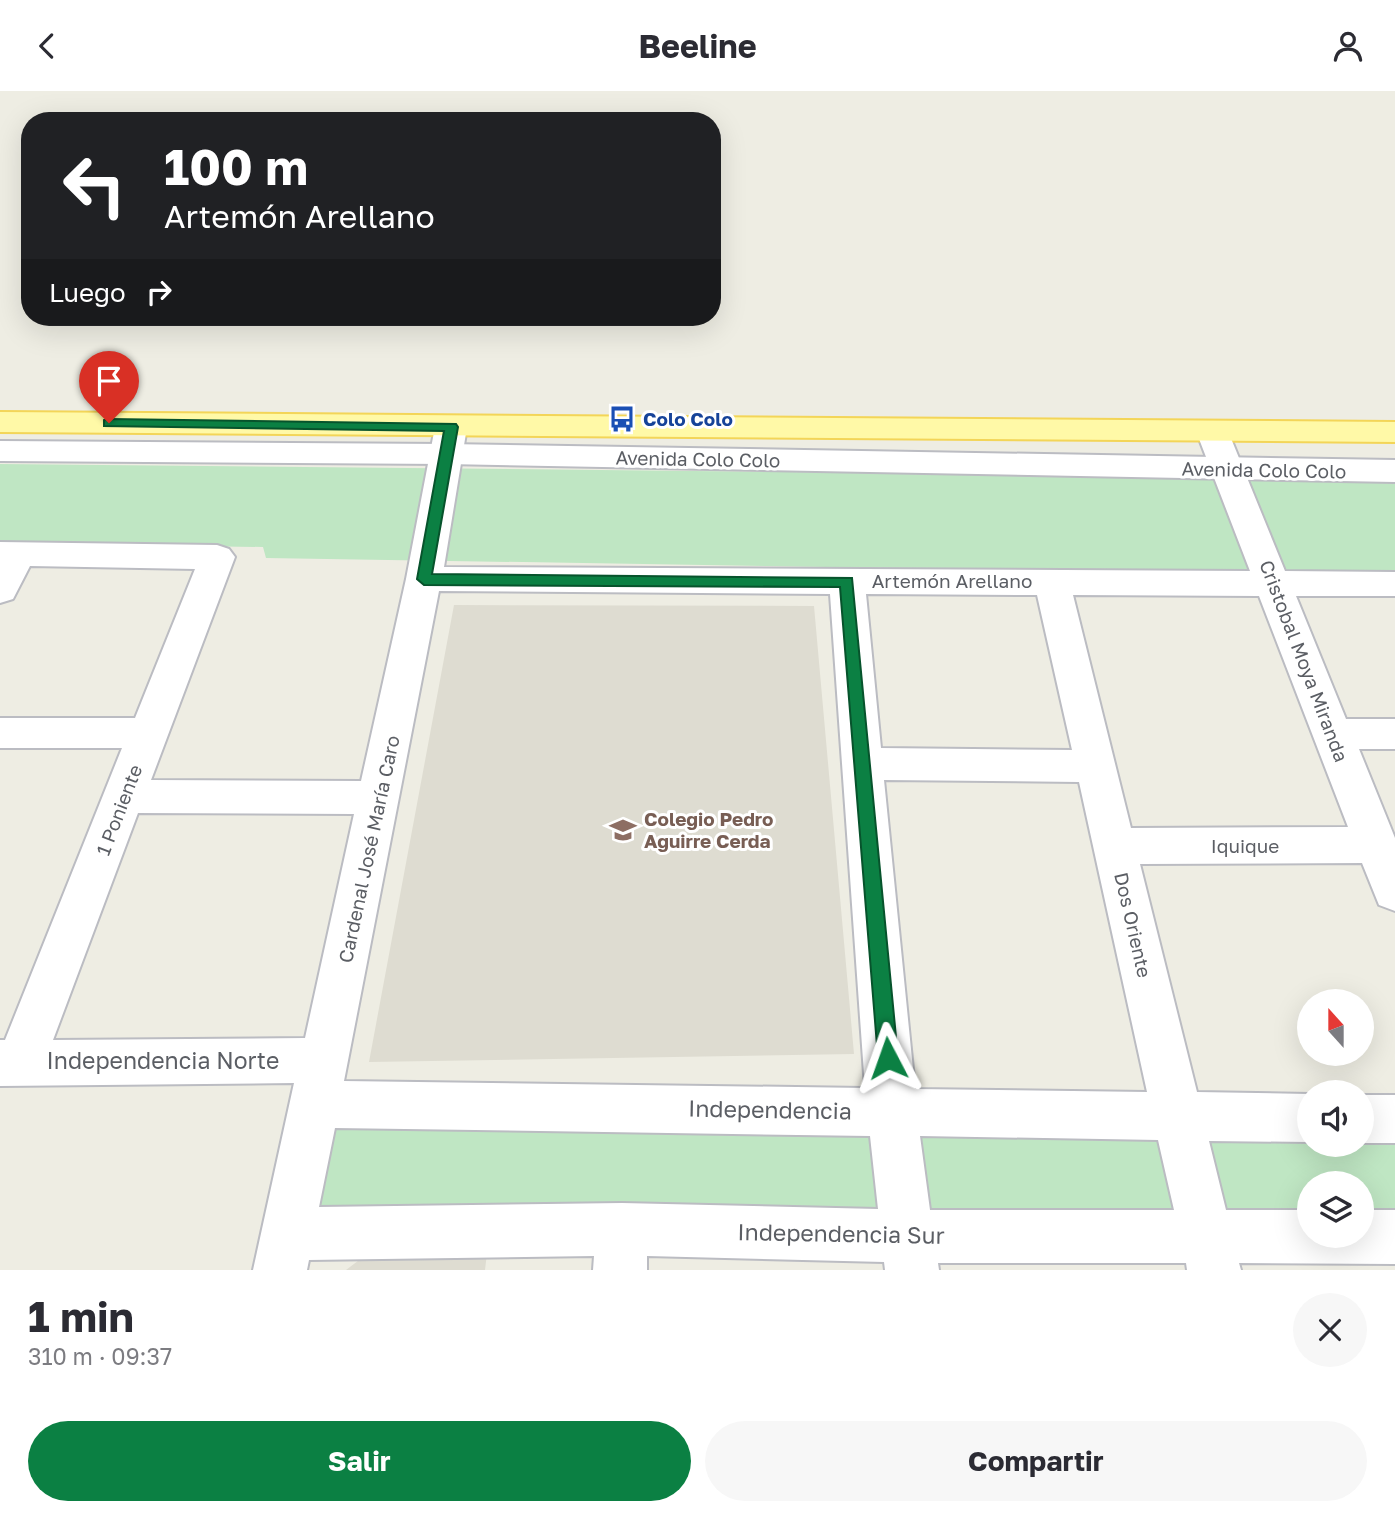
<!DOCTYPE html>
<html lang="es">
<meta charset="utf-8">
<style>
body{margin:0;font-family:"Golos Text",sans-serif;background:#f7f7f7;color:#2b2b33;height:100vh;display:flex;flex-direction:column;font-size:26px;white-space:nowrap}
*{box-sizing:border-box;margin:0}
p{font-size:23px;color:#7c7c81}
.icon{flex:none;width:38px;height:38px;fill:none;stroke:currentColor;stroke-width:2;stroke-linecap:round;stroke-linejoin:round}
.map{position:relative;height:1179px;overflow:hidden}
.sheet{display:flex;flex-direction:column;background:#fff;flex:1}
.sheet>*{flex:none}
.banner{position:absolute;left:21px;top:21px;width:700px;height:214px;border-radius:28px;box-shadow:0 7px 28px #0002;background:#202124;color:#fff;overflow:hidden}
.needle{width:46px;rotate:339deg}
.controls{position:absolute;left:1297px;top:898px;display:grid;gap:14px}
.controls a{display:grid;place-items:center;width:77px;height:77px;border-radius:50%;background:#fff;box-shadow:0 7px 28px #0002;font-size:35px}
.pin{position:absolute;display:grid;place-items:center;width:60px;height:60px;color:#fff;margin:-72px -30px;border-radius:50% 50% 50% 0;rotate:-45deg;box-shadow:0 0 7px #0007}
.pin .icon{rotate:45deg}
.me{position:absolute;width:77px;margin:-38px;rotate:356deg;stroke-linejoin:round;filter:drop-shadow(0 0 5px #0008)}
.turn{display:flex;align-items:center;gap:24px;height:147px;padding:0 28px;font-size:32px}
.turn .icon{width:91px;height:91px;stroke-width:2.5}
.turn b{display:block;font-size:49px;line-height:60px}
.then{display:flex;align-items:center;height:66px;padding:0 28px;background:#0003;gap:14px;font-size:26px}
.round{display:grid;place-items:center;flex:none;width:74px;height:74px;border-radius:37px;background:#f7f7f7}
.summary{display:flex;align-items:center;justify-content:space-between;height:119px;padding:0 28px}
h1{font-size:42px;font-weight:700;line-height:52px}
.primary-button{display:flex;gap:14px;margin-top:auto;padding:14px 28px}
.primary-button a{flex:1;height:80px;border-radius:42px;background:#0b8043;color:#fff;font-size:28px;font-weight:700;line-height:80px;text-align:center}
.primary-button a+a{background:#f7f7f7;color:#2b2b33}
header{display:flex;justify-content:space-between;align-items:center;height:91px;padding:0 28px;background:#fff;font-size:32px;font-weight:700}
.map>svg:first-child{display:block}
</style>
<header><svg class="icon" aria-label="back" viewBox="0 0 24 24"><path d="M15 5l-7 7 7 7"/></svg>Beeline<svg class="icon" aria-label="person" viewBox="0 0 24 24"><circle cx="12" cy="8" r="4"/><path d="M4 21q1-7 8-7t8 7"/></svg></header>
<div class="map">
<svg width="1395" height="1179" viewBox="0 0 1395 1179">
<rect width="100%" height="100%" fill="#eeede3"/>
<path fill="#dedcd1" d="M 454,514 L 814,515 L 854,963 L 369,971 Z
M 371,1160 L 487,1162 L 485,1179 L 346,1179 Z"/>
<path fill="#bfe6c3" d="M 0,373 L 1395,387 L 1395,485 L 266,467 L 263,456 L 0,452 Z
M 326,1034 L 874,1037 L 881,1129 L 307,1125 Z
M 1160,1035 L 1183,1127 L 921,1127 L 911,1036 Z
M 1362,1040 L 1395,1040 L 1395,1132 L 1362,1132 L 1362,1092 L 1309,1092 L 1309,1132 L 1223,1133 L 1199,1041 L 1309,1041 L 1309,1054 L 1362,1054 Z"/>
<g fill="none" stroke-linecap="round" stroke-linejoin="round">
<g stroke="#bbbcc2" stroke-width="4">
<path id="minor" d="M 451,326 L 462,329 L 467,336 L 444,476 L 1250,480 L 1196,340 L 1201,333 L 1212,330 L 1223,333 L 1228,340 L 1285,480 L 1395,481 L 1395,505 L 1296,505 L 1346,628 L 1395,628 L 1395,658 L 1359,658 L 1395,747 L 1395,820 L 1379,814 L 1362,772 L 1140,773 L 1197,1001 L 1309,1003 L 1309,1051 L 1209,1050 L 1226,1119 L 1309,1119 L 1309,1144 L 1362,1144 L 1362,1119 L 1395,1119 L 1395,1173 L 1239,1172 L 1241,1179 L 1187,1179 L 1186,1172 L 938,1172 L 939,1179 L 885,1179 L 884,1171 L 647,1165 L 647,1179 L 593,1179 L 594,1165 L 309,1169 L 307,1179 L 253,1179 L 294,992 L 0,995 L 0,949 L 5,949 L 122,657 L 0,657 L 0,627 L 135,627 L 195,478 L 30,475 L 13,508 L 0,512 L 0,451 L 217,454 L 229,458 L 235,466 L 151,689 L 361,690 L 406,488 L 435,336 L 440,329 ZM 439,500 L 830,503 L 865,997 L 344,990 ZM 866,503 L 1037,504 L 1072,659 L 881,657 ZM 1073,504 L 1259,505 L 1348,736 L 1131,737 ZM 884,689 L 1079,691 L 1147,1001 L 915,998 ZM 138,722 L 354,723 L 305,947 L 53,949 ZM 335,1037 L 870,1045 L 878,1118 L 622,1112 L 319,1116 ZM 920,1045 L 1158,1049 L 1174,1119 L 930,1119 Z
M 1362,1004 L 1395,1004 L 1395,1052 L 1362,1052 Z"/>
</g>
<g stroke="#bbbcc2" stroke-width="4">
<path id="tertiary" d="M 0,350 L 446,353 L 1395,369 L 1395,391 L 446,373 L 0,370 Z"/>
</g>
<g stroke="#f3d558" stroke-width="4">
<path id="primary" d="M 0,321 L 1395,331 L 1395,351 L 0,341 Z"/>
</g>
<use href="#minor" fill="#fff" fill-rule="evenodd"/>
<use href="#tertiary" fill="#fff" fill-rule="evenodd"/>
<use href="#primary" fill="#fff9a7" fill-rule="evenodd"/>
</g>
<path fill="#0b8043" stroke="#07532c" stroke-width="2" d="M 109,328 L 456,333 L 458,336 L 432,483 L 852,487 L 898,967 L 895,974 L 888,977 L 881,974 L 878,967 L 840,496 L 424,494 L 417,488 L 444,340 L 104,335 L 104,329 Z"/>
<defs>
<g id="bus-bare" transform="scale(2.1)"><path d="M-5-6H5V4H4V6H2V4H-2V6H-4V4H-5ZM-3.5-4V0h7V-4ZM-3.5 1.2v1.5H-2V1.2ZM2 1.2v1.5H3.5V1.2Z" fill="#1a4fb4" stroke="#fff" stroke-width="2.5" paint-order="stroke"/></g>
<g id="school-bare" transform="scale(2.1)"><path d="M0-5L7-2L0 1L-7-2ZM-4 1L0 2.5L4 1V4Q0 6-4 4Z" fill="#8d6e63" stroke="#fff" stroke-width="2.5" paint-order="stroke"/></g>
</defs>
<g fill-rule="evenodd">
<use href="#bus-bare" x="622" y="328"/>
<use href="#school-bare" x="623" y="739"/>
</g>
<g text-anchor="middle" stroke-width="6" stroke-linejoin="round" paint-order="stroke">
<g font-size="19" font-weight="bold" fill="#164399" stroke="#fff" text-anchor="start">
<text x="643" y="335">Colo Colo</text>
</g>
<g font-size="19" fill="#5b5e64" stroke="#fff">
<text transform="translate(698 368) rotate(1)" y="7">Avenida Colo Colo</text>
<text transform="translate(1264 379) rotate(1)" y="7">Avenida Colo Colo</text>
<text x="952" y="497">Artemón Arellano</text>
<text transform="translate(1304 570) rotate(69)" y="7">Cristobal Moya Miranda</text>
<text transform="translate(119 719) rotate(-69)" y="7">1 Poniente</text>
<text x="1245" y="762">Iquique</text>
<text transform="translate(369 758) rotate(-78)" y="7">Cardenal José María Caro</text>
<text transform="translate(1133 834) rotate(77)" y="7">Dos Oriente</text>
</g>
<g font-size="19" font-weight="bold" fill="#785e54" stroke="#fff" text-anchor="start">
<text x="644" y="735">Colegio Pedro<tspan x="644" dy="22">Aguirre Cerda</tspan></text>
</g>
<g font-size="23" fill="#5b5e64" stroke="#fff">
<text x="163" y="978">Independencia Norte</text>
<text transform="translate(770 1019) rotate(1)" y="8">Independencia</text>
<text transform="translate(841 1143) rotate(1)" y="8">Independencia Sur</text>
</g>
</g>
</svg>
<div class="controls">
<a><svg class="needle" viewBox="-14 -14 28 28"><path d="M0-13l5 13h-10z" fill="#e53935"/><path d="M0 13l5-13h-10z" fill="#7c7c81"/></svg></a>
<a><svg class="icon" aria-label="sound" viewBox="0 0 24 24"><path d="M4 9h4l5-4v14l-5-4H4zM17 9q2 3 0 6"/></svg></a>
<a><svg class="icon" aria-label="layers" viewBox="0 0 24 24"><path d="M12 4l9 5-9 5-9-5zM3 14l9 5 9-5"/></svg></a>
</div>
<div class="pin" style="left:109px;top:332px;background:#d93025"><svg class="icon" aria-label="arrive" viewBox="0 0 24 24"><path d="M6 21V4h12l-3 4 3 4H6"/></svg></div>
<svg class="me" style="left:888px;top:967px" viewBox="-20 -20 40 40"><path d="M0-17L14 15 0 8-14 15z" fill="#0b8043" stroke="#fff" stroke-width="4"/></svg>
<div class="banner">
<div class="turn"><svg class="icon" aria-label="left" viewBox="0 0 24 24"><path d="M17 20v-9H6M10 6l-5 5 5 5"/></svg><div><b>100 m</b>Artemón Arellano</div></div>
<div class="then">Luego<svg class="icon" aria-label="right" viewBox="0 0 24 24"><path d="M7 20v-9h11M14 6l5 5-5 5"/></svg></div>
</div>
</div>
<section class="sheet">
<div class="summary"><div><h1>1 min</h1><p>310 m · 09:37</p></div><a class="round"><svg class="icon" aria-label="close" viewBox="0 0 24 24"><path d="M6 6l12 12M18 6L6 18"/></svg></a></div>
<div class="primary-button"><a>Salir</a><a>Compartir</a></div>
</section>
